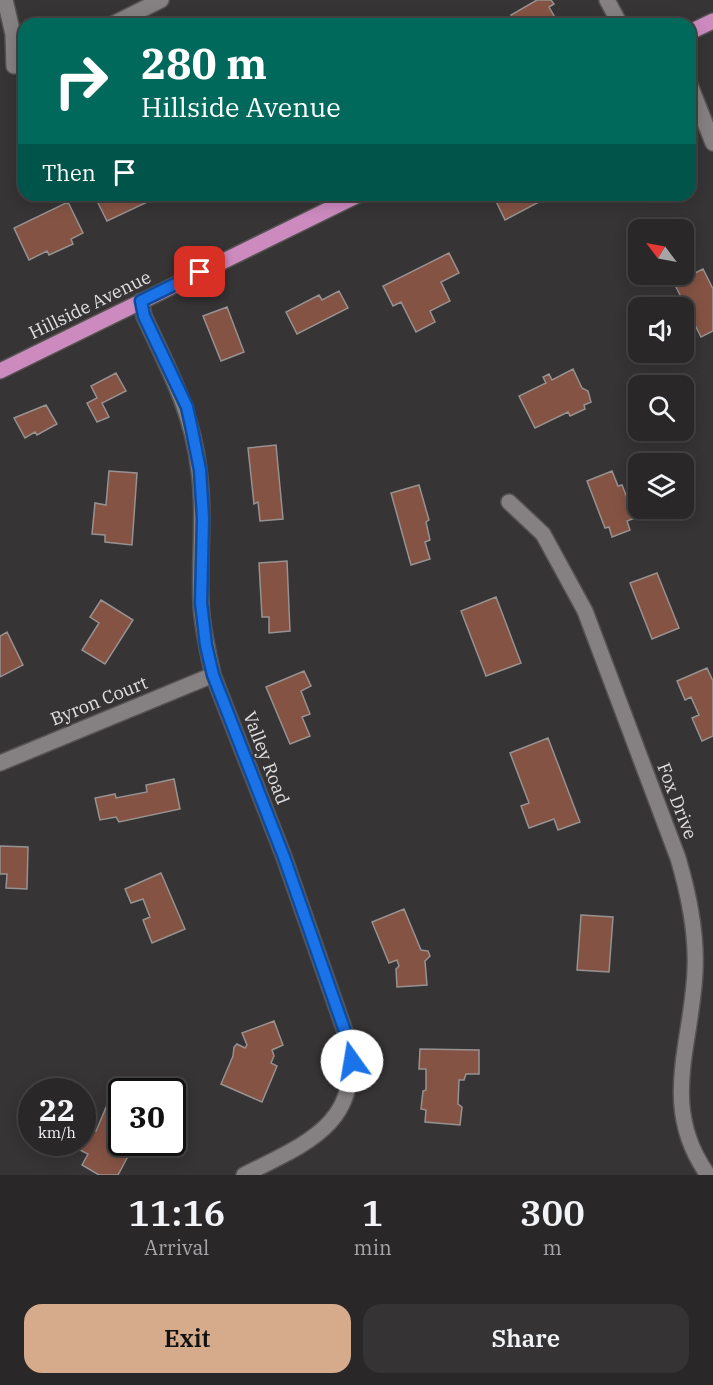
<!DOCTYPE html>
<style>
body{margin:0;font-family:"IBM Plex Serif",serif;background:#353334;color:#f1f3f6;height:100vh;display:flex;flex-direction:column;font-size:22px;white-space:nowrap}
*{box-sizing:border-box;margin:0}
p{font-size:20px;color:#a5a5a8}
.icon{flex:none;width:33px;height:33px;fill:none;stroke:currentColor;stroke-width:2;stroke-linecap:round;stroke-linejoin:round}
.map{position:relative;height:1175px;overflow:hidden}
.sheet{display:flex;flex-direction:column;background:#292728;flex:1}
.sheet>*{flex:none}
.hud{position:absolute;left:18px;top:18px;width:678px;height:183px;border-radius:18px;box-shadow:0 3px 15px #0003,0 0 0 2px #454445;background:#00695c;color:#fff;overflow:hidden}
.needle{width:39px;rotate:302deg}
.buttons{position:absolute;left:628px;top:219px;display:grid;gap:12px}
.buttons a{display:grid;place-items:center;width:66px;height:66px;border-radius:12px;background:#292728;box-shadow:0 3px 15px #0003,0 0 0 2px #454445;font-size:30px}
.speed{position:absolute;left:18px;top:1078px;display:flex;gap:12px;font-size:30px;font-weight:700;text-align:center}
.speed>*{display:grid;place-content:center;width:78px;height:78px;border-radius:50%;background:#292728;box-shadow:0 3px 15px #0003,0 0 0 2px #454445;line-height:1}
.speed small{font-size:15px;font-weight:400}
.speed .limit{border:3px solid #111;border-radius:9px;background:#fff;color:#111}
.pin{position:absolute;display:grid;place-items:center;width:51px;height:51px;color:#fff;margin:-26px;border-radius:12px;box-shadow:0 3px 9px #0006}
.me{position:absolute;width:66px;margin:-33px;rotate:347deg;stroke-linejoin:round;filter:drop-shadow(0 0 4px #0008)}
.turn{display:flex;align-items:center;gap:21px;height:126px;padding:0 24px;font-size:27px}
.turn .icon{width:78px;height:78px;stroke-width:2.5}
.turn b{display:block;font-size:42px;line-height:51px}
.then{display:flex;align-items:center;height:57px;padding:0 24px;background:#0003;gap:12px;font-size:22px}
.eta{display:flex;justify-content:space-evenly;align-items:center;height:102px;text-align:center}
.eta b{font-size:36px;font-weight:600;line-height:42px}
.button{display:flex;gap:12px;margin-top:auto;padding:12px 24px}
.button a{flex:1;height:69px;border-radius:18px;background:#d6ab8b;color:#111;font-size:24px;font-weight:600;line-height:69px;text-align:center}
.button a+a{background:#353334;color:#f1f3f6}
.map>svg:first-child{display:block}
</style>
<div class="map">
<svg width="713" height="1175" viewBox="0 0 713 1175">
<rect width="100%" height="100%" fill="#373435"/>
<path fill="#855344" stroke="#969291" stroke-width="1.5" d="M 537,0 L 551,0 L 554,4 L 549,7 L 557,21 L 551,24 L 516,24 L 511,15 Z
M 101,195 L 154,195 L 156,198 L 107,221 L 96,199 Z
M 493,195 L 552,195 L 505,220 Z
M 68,202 L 83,233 L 71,239 L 73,244 L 49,255 L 47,251 L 29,260 L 14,228 Z
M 449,253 L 459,273 L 441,282 L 450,301 L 430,311 L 435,322 L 416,332 L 401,302 L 393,306 L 383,286 Z
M 688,266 L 693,274 L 703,269 L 713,289 L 713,331 L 701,337 L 670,275 L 684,274 L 684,268 Z
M 339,291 L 348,308 L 297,334 L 286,312 L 319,295 L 322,300 Z
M 227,307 L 244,352 L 221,361 L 203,316 Z
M 573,369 L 582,388 L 588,391 L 591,402 L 584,405 L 585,409 L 570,416 L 568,412 L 535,428 L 519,396 L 546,383 L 543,377 L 549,374 L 552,380 Z
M 116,373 L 126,391 L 102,403 L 109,417 L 97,422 L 87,403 L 97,398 L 91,386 Z
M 46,405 L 57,424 L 37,435 L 35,432 L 25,438 L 14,418 Z
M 276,445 L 283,519 L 260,521 L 258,502 L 254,504 L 248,448 Z
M 109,471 L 137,473 L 132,545 L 105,542 L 105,535 L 92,534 L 95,503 L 106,505 Z
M 612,471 L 618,486 L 622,485 L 635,518 L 627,521 L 630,530 L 612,537 L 609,527 L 605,528 L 587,481 Z
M 419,485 L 429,520 L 426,522 L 430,540 L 425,542 L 430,559 L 411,565 L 391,493 Z
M 287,561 L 290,631 L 269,633 L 269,617 L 262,617 L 259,563 Z
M 657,573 L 679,628 L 652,639 L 630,583 Z
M 496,597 L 521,663 L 486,676 L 461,611 Z
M 101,600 L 133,620 L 105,664 L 82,650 L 99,623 L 90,617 Z
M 7,632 L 23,665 L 0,677 L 0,636 Z
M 707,668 L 713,681 L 713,736 L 702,741 L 692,718 L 699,715 L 691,697 L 685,700 L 677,681 Z
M 304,671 L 311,686 L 301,691 L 310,714 L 302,717 L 310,736 L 290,744 L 266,687 Z
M 548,738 L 580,822 L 558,830 L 554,819 L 529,828 L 521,806 L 529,803 L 510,753 Z
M 174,779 L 180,809 L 119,822 L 116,817 L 100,820 L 95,798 L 115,794 L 116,798 L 147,792 L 146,785 Z
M 0,846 L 28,847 L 27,889 L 6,888 L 7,874 L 0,874 Z
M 161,873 L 185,929 L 152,943 L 143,920 L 150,917 L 143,899 L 131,903 L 125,889 Z
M 404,909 L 421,950 L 428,951 L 430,956 L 425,961 L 427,985 L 397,987 L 396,969 L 399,966 L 397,960 L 389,963 L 372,922 Z
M 581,915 L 613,917 L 609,972 L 577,970 Z
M 274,1021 L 283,1045 L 272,1050 L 274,1056 L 271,1063 L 277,1066 L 262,1102 L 221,1084 L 233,1056 L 234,1047 L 237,1044 L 245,1048 L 247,1045 L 242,1033 Z
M 420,1049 L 479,1050 L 479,1074 L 466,1074 L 464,1080 L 459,1080 L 458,1104 L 462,1107 L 460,1125 L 425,1122 L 426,1110 L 421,1109 L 423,1091 L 426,1090 L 426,1069 L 419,1069 Z
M 110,1098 L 122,1105 L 122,1143 L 135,1143 L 118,1175 L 99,1175 L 82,1165 L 88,1154 L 80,1150 L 86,1131 L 92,1129 L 96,1131 Z"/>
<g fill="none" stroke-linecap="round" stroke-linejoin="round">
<g stroke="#565353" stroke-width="18">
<path id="minor" d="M 5,0 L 13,34 L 14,66
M 607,0 L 620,24
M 113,24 L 161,0
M 690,85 L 713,143
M 141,301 L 144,316 C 169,370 192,411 199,470 C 205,515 199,559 201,603 C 202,628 208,652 213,675 L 284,857 L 348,1040 C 363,1124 307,1143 244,1175
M 509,502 L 543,534 L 585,611 L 678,858 C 689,895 697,932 695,971 C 692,1045 659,1107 708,1175
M 0,763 L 213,675"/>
</g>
<g stroke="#565353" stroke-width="18">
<path id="major" d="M 690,32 L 713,21
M 0,371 L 358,195"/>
</g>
<use href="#minor" stroke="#858182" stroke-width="15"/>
<use href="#major" stroke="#cc8abf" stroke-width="15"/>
</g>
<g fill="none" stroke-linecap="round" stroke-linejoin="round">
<g stroke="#114b97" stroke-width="15">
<path id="route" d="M 200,272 L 141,301 L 144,316 L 187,407 L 192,430 L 200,470 L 203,518 L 201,603 L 206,645 L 213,675 L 284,857 L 348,1040 L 352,1061"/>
</g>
<use href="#route" stroke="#1a73e8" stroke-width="10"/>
</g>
<g text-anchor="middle" stroke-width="4.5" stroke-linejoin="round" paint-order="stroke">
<g font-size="18" fill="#e2e0e1" stroke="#373435">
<text transform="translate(90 305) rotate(-26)" y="6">Hillside Avenue</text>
<text transform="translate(99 701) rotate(-22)" y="6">Byron Court</text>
<text transform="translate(266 758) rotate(69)" y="6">Valley Road</text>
<text transform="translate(677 801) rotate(69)" y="6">Fox Drive</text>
</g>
</g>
</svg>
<div class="buttons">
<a><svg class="needle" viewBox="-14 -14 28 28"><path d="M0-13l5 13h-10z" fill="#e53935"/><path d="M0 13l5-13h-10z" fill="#a5a5a8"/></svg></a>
<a><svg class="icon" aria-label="sound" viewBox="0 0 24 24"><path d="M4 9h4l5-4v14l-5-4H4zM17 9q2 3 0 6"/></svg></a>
<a><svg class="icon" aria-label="search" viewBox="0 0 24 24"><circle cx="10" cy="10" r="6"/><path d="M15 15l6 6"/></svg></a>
<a><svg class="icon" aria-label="layers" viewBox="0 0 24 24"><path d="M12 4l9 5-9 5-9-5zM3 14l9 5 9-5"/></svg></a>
</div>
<div class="speed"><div>22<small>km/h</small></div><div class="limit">30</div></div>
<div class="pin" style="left:200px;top:272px;background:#d93025"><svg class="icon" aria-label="arrive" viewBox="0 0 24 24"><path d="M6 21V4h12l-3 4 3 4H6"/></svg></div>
<svg class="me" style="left:352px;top:1061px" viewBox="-20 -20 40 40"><circle r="19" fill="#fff"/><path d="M0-13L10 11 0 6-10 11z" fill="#1a73e8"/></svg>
<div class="hud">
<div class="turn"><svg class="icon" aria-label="right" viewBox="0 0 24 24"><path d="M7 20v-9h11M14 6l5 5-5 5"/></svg><div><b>280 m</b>Hillside Avenue</div></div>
<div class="then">Then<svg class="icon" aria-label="arrive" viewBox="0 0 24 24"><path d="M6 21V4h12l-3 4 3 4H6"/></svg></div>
</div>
</div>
<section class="sheet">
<div class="eta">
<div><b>11:16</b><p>Arrival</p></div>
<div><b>1</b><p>min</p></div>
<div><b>300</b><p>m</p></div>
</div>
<div class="button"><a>Exit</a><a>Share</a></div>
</section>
